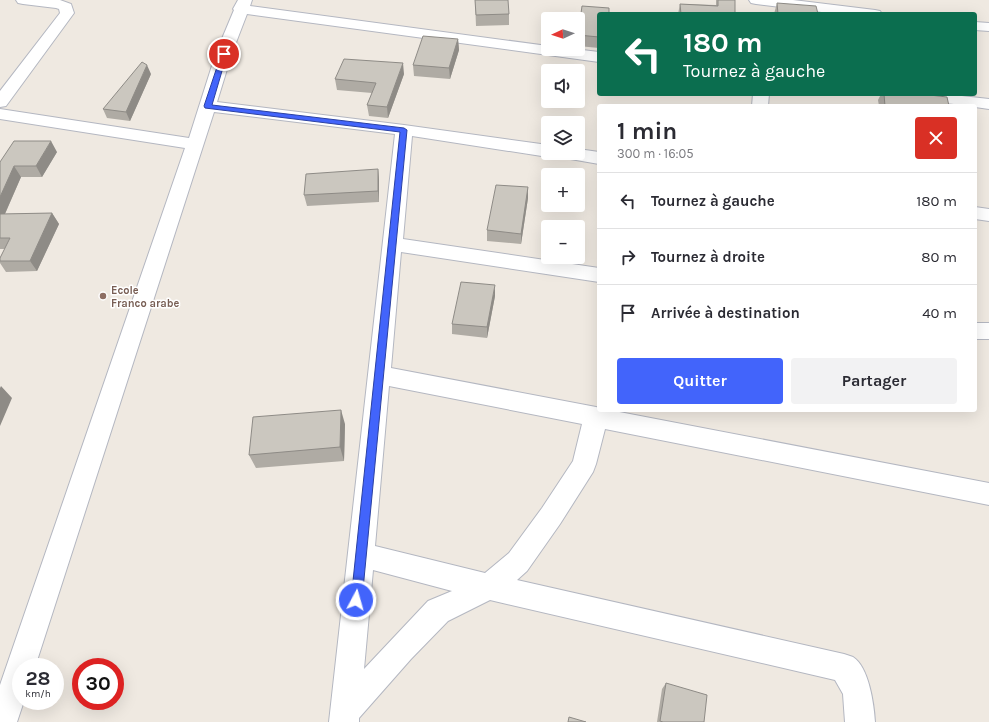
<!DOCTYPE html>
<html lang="fr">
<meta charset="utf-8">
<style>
body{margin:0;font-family:Karla,sans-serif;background:#f2f2f3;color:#2b2b33;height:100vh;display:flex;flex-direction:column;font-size:15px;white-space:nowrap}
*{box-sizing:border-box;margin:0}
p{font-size:13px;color:#7c7c81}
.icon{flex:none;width:22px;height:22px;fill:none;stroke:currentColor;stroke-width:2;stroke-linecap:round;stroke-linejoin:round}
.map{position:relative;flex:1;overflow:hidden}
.details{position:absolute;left:597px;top:104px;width:380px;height:308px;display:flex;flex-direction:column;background:#fff;border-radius:4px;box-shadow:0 4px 16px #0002}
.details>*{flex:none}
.top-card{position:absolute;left:597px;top:12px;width:380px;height:84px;border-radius:4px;box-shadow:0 4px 16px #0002;background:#0b6e4f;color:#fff;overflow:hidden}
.needle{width:26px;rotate:267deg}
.fabs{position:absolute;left:541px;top:12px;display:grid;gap:8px}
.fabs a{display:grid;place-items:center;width:44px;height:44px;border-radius:4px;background:#fff;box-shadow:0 4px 16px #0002;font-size:20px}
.speed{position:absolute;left:12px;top:658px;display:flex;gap:8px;font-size:20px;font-weight:700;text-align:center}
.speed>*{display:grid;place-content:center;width:52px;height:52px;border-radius:50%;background:#fff;box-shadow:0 4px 16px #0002;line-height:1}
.speed small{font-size:10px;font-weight:400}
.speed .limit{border:6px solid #d22;background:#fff;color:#111}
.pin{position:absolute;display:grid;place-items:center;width:34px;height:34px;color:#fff;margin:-17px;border:2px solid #fff;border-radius:50%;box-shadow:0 1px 4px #0007}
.me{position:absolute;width:44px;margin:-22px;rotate:6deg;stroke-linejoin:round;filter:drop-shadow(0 0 3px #0008)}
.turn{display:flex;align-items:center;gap:14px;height:84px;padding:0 20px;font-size:18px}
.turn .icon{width:52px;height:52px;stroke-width:2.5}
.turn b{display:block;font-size:28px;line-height:34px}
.round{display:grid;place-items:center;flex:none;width:42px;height:42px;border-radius:4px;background:#f2f2f3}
.head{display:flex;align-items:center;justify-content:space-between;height:68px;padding:0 20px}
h1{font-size:24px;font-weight:700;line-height:30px}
.cta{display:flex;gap:8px;margin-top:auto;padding:8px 20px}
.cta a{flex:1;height:46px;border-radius:4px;background:#4264fb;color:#fff;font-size:16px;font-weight:700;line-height:46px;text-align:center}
.cta a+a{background:#f2f2f3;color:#2b2b33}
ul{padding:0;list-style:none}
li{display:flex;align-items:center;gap:12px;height:56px;padding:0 20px;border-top:1px solid #e1e1e2}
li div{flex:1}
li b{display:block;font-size:15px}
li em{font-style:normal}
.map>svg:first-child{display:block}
</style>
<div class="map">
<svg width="989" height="722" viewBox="0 0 989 722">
<rect width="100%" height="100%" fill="#efe9e1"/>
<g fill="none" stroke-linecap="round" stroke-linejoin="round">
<g stroke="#b4b7c1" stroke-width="2">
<path id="minor" d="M 16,0 L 60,0 L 71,4 L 74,13 L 6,106 L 0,107 L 0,91 L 60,13 L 59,9 L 56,8 L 23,4 L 18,3 Z
M 238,0 L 252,0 L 250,6 L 548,46 L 548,49 L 574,49 L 599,52 L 599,62 L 247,14 L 232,53 L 217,102 L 404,125 L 548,145 L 548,153 L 555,153 L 554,155 L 548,157 L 412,136 L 403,239 L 599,268 L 599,282 L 401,252 L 391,368 L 596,407 L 599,408 L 599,410 L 609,410 L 989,483 L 989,505 L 605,429 L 596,464 L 593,472 L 560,524 L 527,571 L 517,580 L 844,654 C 847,655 850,656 853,657 C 869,667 874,705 875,722 L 845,722 L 843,694 L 835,680 L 490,600 L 448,621 L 411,659 L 359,718 L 359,722 L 329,722 L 395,134 L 214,112 L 35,667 L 21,667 L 21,701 L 24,701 L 17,722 L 0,722 L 0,685 L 185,148 L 0,119 L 0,109 L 189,138 L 216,53 L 234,10 L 233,9 ZM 389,386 L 582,424 L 573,461 L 542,508 L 509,553 L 485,573 L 375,546 ZM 373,570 L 452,591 L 428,601 L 364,669 Z
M 749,0 L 793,0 L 875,10 L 880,11 L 882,14 L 838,14 L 756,4 L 751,3 Z
M 975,22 L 989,23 L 989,31 L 975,30 Z
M 753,94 L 769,94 L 768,106 L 752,106 Z
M 893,94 L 944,94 L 989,99 L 989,109 L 975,107 L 975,106 L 901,99 L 895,97 Z
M 578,149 L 599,152 L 599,164 L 559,157 L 556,153 L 578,153 Z
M 975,207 L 989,209 L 989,221 L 975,219 Z
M 975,323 L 989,323 L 989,339 L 975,339 Z"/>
</g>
<use href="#minor" fill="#fff" fill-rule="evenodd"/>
</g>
<path fill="#afaba4" d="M 475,0 L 509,14 L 509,25 L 476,26 Z
M 716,0 L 735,0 L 735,14 L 678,14 L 680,4 L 716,5 Z
M 777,3 L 818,14 L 774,14 Z
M 599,14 L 599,48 L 578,46 L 578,33 Z
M 458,39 L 459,50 L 450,79 L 414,76 L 413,65 Z
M 151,74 L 130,121 L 107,118 L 103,109 Z
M 404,74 L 388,118 L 369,116 L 367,105 L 372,93 L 337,90 L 335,79 Z
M 881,94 L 921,94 L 949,106 L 879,106 L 878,100 Z
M 57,152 L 42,177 L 21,177 L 5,214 L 52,213 L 59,224 L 37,271 L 6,272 L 0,263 L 0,258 L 5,249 L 0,249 L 0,162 Z
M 378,169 L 379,180 L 379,202 L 307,206 L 304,195 Z
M 528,187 L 528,198 L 521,244 L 487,241 L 487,230 Z
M 495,296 L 487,338 L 452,334 L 452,324 Z
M 345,424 L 344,461 L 256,468 L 249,455 Z
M 666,683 L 704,722 L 657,722 L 662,689 Z"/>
<path fill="#8e8b86" d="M 458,39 L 459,50 L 450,79 L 449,68 Z
M 403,63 L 404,74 L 388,118 L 387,107 Z
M 147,65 L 151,74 L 130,121 L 126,112 Z
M 51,141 L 57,152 L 42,177 L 36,166 Z
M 14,166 L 21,177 L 0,225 L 0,197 Z
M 378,169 L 379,180 L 379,202 L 378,191 Z
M 528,187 L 528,198 L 521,244 L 521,234 Z
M 52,213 L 59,224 L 37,271 L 30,261 Z
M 495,285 L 495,296 L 487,338 L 487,327 Z
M 1,386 L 12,398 L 0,426 L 0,388 Z
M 341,410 L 345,424 L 344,461 L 340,447 Z"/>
<path fill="#cbc7bf" stroke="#8e8b86" d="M 475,0 L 508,0 L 509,14 L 476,15 Z
M 718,0 L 735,0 L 735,14 L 681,14 L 680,4 L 718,6 Z
M 777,3 L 816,6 L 818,14 L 778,14 Z
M 582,6 L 609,8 L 609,14 L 599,14 L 599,37 L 578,35 Z
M 423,36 L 458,39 L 449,68 L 413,65 Z
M 344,59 L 403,63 L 387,107 L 367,105 L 376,83 L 335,79 Z
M 142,62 L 147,65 L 126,112 L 103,109 Z
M 884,94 L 921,94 L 947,97 L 949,106 L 885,106 Z
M 14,141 L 51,141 L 36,166 L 14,166 L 0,197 L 0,162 Z
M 378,169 L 378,191 L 304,195 L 306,174 Z
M 496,185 L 528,187 L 521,234 L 487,230 Z
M 52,213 L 30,261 L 0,261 L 0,258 L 10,238 L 0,238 L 0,214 Z
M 461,282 L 495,285 L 487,327 L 452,324 Z
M 341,410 L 340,447 L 249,455 L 253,417 Z
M 666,683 L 707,695 L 704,722 L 663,722 L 660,721 Z
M 569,717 L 586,722 L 568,722 Z"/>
<path fill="#4264fb" stroke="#2b41a3" d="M 222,52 L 227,54 L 212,105 L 404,128 L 407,130 L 362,600 L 360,604 L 356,605 L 352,604 L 351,600 L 400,132 L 205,108 L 204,106 Z"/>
<circle fill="#8d6e63" stroke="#fff" stroke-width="1.5" cx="103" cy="296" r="4"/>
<g text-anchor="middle" stroke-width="3" stroke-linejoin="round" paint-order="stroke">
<g font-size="11" font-weight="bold" fill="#785e54" stroke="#fff" text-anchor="start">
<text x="111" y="294">Ecole<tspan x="111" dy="13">Franco arabe</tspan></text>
</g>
</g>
</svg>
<div class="fabs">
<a><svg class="needle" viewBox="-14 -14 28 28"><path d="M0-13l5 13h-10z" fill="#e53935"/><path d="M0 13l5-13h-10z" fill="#7c7c81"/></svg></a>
<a><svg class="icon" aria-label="sound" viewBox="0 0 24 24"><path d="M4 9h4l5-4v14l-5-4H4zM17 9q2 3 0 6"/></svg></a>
<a><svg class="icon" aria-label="layers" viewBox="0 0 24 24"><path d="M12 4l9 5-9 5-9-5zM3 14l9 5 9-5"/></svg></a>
<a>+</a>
<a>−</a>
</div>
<div class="speed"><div>28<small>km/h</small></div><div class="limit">30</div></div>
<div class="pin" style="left:224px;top:54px;background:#d93025"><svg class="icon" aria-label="arrive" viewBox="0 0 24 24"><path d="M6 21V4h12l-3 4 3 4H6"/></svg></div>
<svg class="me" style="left:356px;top:600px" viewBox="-20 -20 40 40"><circle r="17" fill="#4264fb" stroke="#fff" stroke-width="3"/><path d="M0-11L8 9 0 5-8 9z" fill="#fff"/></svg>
<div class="top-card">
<div class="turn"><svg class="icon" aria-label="left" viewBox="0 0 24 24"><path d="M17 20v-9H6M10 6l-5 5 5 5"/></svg><div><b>180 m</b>Tournez à gauche</div></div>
</div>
<section class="details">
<div class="head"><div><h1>1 min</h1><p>300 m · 16:05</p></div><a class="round" style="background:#d93025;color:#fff"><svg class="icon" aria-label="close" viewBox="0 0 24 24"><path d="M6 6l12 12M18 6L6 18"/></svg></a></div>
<ul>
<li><svg class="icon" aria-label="left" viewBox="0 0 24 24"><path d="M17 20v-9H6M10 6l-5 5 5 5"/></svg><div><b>Tournez à gauche</b></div><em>180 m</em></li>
<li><svg class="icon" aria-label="right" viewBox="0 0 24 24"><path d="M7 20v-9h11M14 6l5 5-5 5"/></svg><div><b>Tournez à droite</b></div><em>80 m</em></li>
<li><svg class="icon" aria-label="arrive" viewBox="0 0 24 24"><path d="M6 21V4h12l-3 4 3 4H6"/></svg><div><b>Arrivée à destination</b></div><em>40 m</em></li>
</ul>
<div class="cta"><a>Quitter</a><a>Partager</a></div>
</section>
</div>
